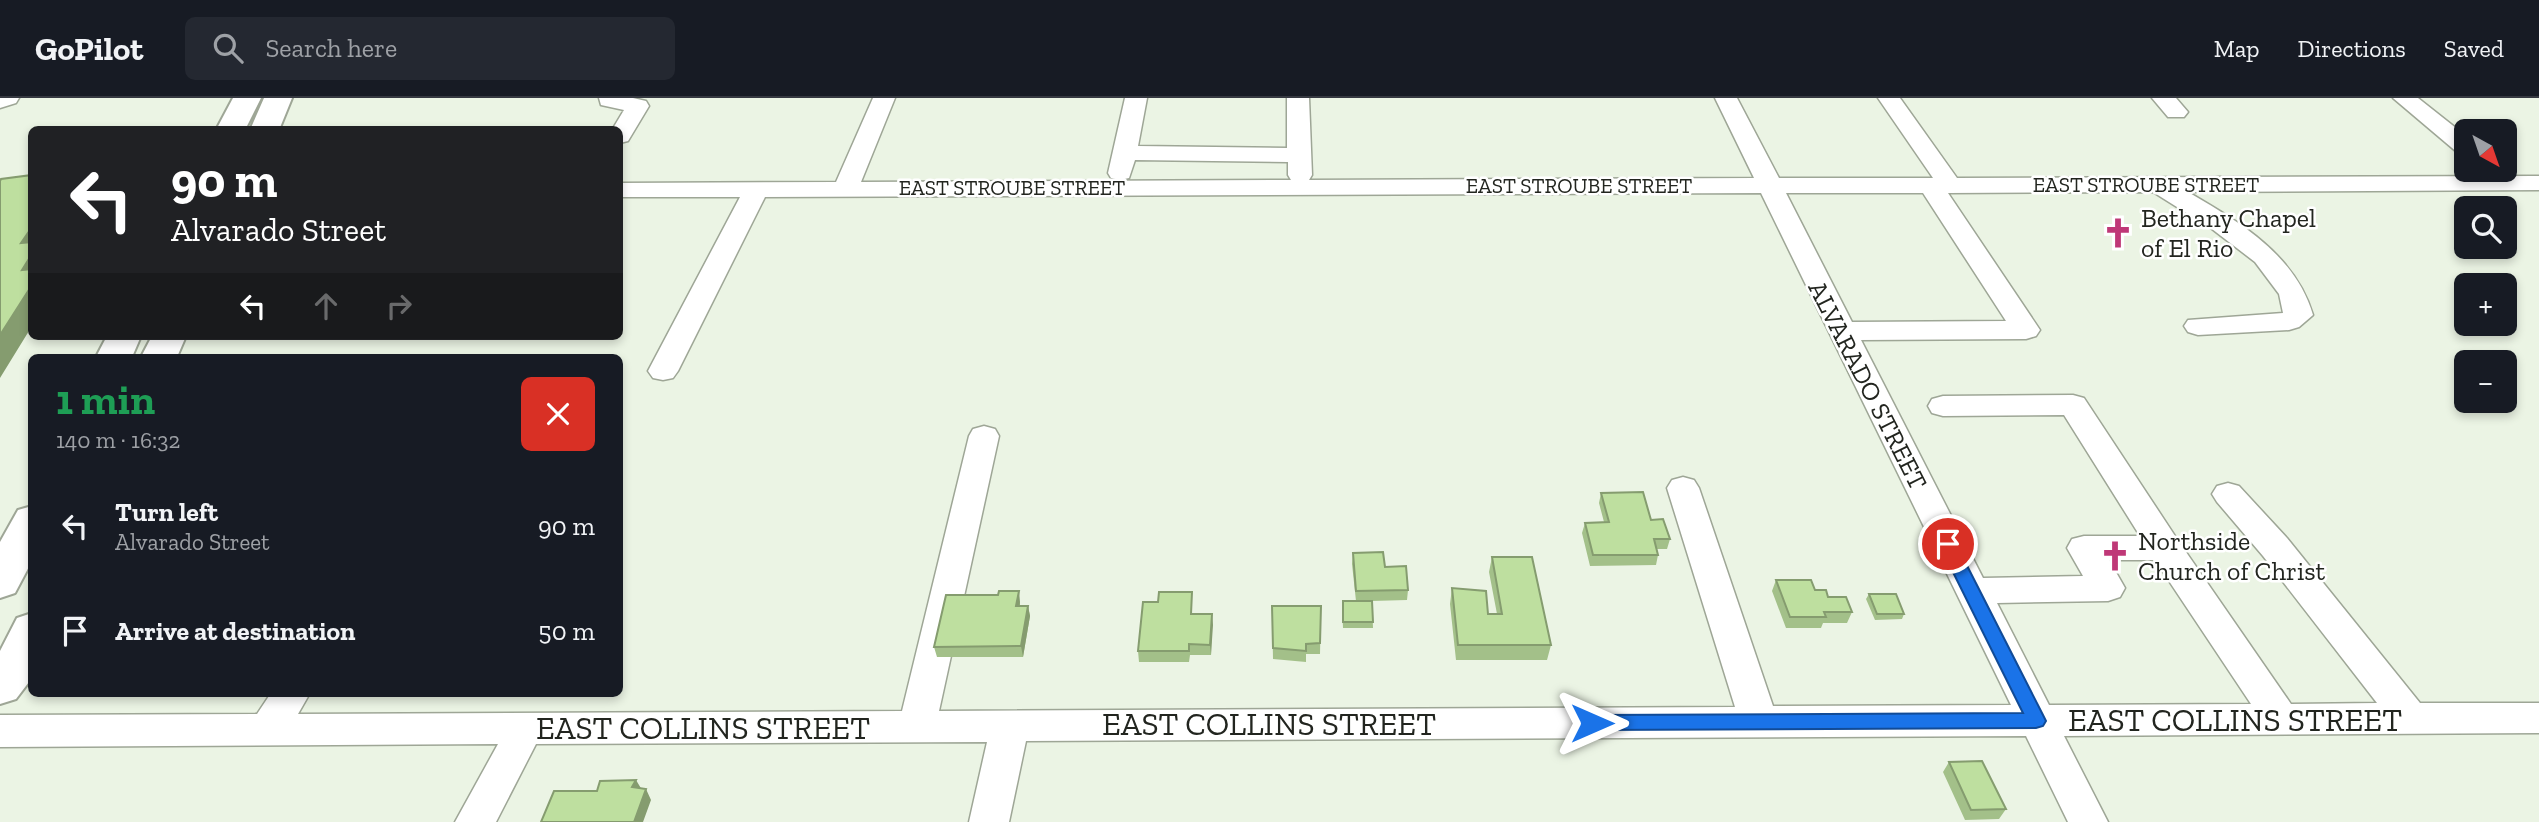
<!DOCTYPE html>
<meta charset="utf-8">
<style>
body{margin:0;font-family:"Zilla Slab",serif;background:#242831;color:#f1f3f6;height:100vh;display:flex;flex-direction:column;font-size:26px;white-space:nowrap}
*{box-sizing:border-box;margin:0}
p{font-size:23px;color:#9ea1a6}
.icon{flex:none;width:38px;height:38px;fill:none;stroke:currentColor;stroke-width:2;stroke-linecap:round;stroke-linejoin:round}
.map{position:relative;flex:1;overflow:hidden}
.side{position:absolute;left:28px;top:256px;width:595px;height:343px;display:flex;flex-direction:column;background:#171b24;border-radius:10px;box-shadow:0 4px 10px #0003}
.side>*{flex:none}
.top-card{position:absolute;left:28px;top:28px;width:595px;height:214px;border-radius:10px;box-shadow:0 4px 10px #0003;background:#202124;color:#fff;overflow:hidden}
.needle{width:46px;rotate:140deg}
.controls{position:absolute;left:2454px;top:21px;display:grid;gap:14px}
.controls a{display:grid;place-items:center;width:63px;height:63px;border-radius:10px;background:#171b24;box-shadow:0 4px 10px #0003;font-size:35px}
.pin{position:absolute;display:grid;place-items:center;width:60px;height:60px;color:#fff;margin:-30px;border:4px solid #fff;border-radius:50%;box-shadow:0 2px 7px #0007}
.me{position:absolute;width:77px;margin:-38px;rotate:90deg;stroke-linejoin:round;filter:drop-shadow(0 0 5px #0008)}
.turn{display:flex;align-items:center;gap:24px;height:147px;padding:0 28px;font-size:32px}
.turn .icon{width:91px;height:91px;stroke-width:2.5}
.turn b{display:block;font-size:49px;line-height:60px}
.lanes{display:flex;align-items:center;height:66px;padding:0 28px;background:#0003;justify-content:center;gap:35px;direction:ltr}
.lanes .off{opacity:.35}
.round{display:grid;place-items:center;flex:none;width:74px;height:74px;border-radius:10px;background:#242831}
.summary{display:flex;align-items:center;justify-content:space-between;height:119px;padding:0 28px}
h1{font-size:42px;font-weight:700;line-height:52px;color:#1e9e55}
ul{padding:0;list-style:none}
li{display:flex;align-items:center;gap:21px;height:105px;padding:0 28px}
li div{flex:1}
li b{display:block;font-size:26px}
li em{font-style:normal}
header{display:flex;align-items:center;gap:42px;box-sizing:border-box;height:98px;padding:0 35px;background:#171b24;border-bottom:2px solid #363941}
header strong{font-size:33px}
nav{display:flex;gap:38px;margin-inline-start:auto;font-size:24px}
.search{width:490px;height:63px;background:#242831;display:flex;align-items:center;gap:18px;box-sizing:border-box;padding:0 24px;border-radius:10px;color:#9ea1a6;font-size:26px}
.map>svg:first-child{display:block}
</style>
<header>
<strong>GoPilot</strong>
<div class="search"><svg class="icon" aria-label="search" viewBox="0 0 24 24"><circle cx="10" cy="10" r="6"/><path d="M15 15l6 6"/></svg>Search here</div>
<nav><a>Map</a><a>Directions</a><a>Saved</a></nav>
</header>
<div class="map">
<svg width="2539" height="724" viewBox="0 0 2539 724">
<rect width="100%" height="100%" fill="#ebf4e4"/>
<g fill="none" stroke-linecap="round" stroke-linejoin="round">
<g stroke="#9ea696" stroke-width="3">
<path id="minor" d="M 0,0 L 19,0 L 16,5 L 0,10 Z
M 599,0 L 633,0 L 646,3 L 649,8 L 628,43 L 620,45 L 620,32 L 612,32 L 624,12 L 601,7 Z
M 873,0 L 895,0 L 861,84 L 1291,82 L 1288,77 L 1288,64 L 1135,62 L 1129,80 L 1120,82 L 1111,80 L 1108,75 L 1125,0 L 1147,0 L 1138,48 L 1287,50 L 1287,0 L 1309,0 L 1312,77 L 1309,82 L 1754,80 L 1715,0 L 1737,0 L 1779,80 L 1933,80 L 1878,0 L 1900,0 L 1957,80 L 2539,78 L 2539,92 L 2188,94 C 2239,124 2295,156 2313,217 L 2299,229 L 2289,232 L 2198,237 L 2188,234 L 2184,228 L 2188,222 L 2283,215 L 2279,196 L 2255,164 L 2212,131 L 2153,94 L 1948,95 L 2040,232 L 2036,238 L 2026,241 L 1861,242 L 1983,480 L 2083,478 L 2067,450 L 2072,441 L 2084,438 L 2140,438 L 2064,317 L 1943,318 L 1932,315 L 1928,308 L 1932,301 L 1943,298 L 2073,297 L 2084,300 L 2177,441 L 2291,606 L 2377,605 L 2263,458 L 2217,404 L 2212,396 L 2217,388 L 2228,385 L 2239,388 L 2287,440 L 2420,605 L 2539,605 L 2539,635 L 2064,638 L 2108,724 L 2068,724 L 2026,638 L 1026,643 L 1009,724 L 969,724 L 987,644 L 536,646 L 496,724 L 455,724 L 498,646 L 0,649 L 0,617 L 257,616 L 271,595 L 310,595 L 298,616 L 902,613 L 969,338 L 973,331 L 984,328 L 995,331 L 999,338 L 939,613 L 1735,609 L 1667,390 L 1672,382 L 1683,379 L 1694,382 L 1699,390 L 1773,608 L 2011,607 L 1761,95 L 765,99 L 678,273 L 673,280 L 663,282 L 653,280 L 648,273 L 740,99 L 620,99 L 620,85 L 836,84 ZM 1786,95 L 1923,95 L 2006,223 L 1852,224 ZM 2109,462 L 2155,462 L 2251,606 L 2049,607 L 1997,505 L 2108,503 L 2120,499 L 2125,490 Z
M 2152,0 L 2176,0 L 2188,14 L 2184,19 L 2168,19 Z
M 2393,0 L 2418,0 L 2466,38 L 2466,57 L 2458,55 Z"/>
</g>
<g stroke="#9ea696" stroke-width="4">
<path id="major" d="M 233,0 L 261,0 L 245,32 L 216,32 Z
M 264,0 L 292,0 L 279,32 L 250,32 Z
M 107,238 L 141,238 L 132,259 L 96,259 Z
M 152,238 L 186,238 L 177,259 L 141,259 Z
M 32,408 L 32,463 L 15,495 L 0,500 L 0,444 L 18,412 Z
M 32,515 L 32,580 L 16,601 L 0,606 L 0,553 L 17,520 Z"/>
</g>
<use href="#minor" fill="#fff" fill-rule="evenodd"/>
<use href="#major" fill="#fff" fill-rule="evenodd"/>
</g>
<path fill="#a3c089" d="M 1601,395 L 1651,422 L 1670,441 L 1667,451 L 1657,451 L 1658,457 L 1656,467 L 1590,468 L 1582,435 L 1585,425 L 1604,424 L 1599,405 Z
M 1353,455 L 1385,469 L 1408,492 L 1407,502 L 1372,503 L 1373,530 L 1343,530 L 1342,508 L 1356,503 L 1352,466 Z
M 1492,459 L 1551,547 L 1547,562 L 1456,562 L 1450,506 L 1452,490 L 1488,516 L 1497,516 L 1489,474 Z
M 1776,482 L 1815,492 L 1828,499 L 1852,514 L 1847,525 L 1823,525 L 1821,530 L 1786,530 L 1772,493 Z
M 1192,494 L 1192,516 L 1212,516 L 1211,557 L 1190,557 L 1189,564 L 1139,564 L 1138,553 Z
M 1869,496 L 1904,516 L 1902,521 L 1875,522 L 1866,501 Z
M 1020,504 L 1020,508 L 1028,508 L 1030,518 L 1023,559 L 937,559 L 934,549 Z
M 1272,508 L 1321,508 L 1320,556 L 1306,556 L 1306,564 L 1273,561 Z
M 1949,664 L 2006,711 L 1999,721 L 1965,722 L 1943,674 Z"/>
<path fill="#859c6f" d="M 32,129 L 32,185 L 22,172 L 21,145 Z
M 32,187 L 32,228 L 0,280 L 0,237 Z
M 1019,493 L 1020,504 L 1018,519 L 1016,508 Z
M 1028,508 L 1030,518 L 1023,559 L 1021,548 Z
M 1212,516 L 1213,527 L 1211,557 L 1210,547 Z
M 636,682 L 642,692 L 632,689 Z
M 646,691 L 651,702 L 643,724 L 634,724 Z"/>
<path fill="#bedf9f" stroke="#859c6f" stroke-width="2" d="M 32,77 L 32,129 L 21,145 L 32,144 L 32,156 L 22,172 L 32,171 L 32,187 L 0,237 L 0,83 L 1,81 Z
M 1643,394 L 1651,422 L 1663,421 L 1670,441 L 1654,441 L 1658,457 L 1593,457 L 1585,425 L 1609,424 L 1601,395 Z
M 1383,454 L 1385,469 L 1406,468 L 1408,492 L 1356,493 L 1353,455 Z
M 1492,459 L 1532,459 L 1551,547 L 1458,547 L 1452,490 L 1486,493 L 1488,516 L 1502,516 Z
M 1776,482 L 1811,482 L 1815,492 L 1826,492 L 1828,499 L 1846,499 L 1852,514 L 1824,514 L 1826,519 L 1790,519 Z
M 999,493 L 1019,493 L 1016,508 L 1028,508 L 1021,548 L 934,549 L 946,497 L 998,497 Z
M 1159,494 L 1192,494 L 1191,516 L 1212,516 L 1210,547 L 1189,546 L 1189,553 L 1138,553 L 1143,504 L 1158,504 Z
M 1869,496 L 1896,496 L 1904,516 L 1877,516 Z
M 1343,503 L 1372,503 L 1373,524 L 1343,524 Z
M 1272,508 L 1321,508 L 1320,545 L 1306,546 L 1306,553 L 1273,550 Z
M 1982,663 L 2006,711 L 1971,712 L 1949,664 Z
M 636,682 L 632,689 L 646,691 L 634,724 L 541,724 L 554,693 L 597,693 L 600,683 Z"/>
<path fill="#1a73e8" stroke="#114b97" stroke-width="2" d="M 1948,440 L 1956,446 L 2043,617 L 2046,623 L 2043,628 L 2036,630 L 1592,632 L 1586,630 L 1583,625 L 1586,619 L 1592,617 L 2023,615 L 1939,446 Z"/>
<defs>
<g id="church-bare" transform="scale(2.415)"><path d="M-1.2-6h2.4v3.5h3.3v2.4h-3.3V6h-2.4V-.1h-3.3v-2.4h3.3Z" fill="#bf3877" stroke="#fff" stroke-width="2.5" paint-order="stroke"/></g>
</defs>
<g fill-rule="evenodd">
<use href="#church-bare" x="2118" y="135"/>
<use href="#church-bare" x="2115" y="458"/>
</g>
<g text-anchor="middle" stroke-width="5" stroke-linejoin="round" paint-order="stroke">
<g font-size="21" fill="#22251f" stroke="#fff">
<text x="2146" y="94">EAST STROUBE STREET</text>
<text x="1579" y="95">EAST STROUBE STREET</text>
<text x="1012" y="97">EAST STROUBE STREET</text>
</g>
<g font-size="26" fill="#22251f" stroke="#fff" text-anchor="start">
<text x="2141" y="129">Bethany Chapel<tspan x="2141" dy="30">of El Rio</tspan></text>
<text x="2138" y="452">Northside<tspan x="2138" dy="30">Church of Christ</tspan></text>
</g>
<g font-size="26" fill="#22251f" stroke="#fff">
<text transform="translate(1868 287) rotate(63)" y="9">ALVARADO STREET</text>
</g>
<g font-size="32" fill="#22251f" stroke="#fff">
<text x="2235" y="633">EAST COLLINS STREET</text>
<text x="1269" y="637">EAST COLLINS STREET</text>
<text x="703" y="641">EAST COLLINS STREET</text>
</g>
</g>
</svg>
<div class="controls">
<a><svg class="needle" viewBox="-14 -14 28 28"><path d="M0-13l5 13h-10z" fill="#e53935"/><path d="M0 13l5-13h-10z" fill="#9ea1a6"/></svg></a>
<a><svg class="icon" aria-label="search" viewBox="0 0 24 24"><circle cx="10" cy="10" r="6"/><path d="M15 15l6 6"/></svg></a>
<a>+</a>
<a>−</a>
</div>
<div class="pin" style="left:1948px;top:446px;background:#d93025"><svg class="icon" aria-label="arrive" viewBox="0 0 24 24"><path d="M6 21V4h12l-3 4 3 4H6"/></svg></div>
<svg class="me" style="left:1592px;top:625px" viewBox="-20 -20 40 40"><path d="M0-17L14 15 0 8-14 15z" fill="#1a73e8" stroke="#fff" stroke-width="4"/></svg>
<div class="top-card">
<div class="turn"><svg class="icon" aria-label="left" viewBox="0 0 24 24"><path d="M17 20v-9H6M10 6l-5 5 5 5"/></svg><div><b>90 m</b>Alvarado Street</div></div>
<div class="lanes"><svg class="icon" aria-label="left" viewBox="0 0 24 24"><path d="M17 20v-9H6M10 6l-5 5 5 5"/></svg><svg class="icon off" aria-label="ahead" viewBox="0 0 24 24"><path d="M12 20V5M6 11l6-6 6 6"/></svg><svg class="icon off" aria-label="right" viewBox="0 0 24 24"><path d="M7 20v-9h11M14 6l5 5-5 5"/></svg></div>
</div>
<section class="side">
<div class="summary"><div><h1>1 min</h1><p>140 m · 16:32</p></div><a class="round" style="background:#d93025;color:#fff"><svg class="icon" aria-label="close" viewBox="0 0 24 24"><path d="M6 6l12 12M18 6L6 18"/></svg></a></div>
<ul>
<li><svg class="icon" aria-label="left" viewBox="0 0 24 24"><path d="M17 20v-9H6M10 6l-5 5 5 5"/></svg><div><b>Turn left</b><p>Alvarado Street</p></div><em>90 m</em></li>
<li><svg class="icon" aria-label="arrive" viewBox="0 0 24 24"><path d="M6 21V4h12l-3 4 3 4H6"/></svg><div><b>Arrive at destination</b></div><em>50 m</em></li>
</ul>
</section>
</div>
